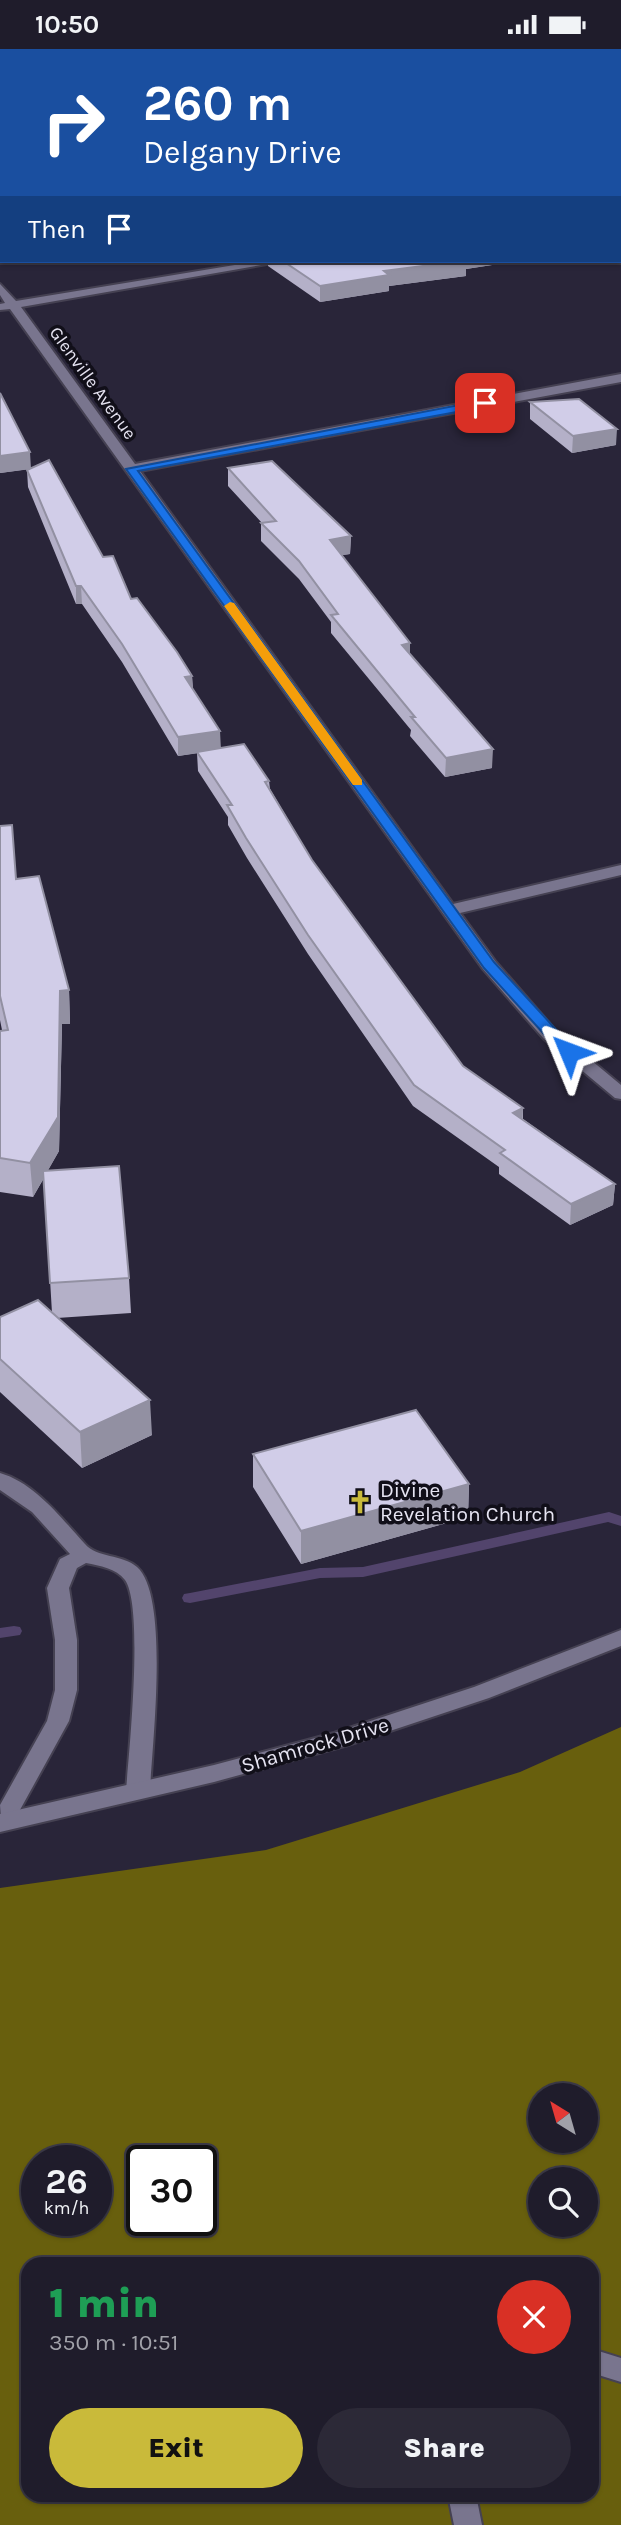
<!DOCTYPE html>
<meta charset="utf-8">
<style>
body{margin:0;font-family:Karla,sans-serif;background:#2c2937;color:#f1f3f6;height:100vh;display:flex;flex-direction:column;font-size:26px;white-space:nowrap}
*{box-sizing:border-box;margin:0}
p{font-size:23px;color:#a1a1a9}
.icon{flex:none;width:38px;height:38px;fill:none;stroke:currentColor;stroke-width:2;stroke-linecap:round;stroke-linejoin:round}
.map{position:relative;flex:1;overflow:hidden}
.panel{position:absolute;left:21px;top:2208px;width:578px;height:245px;display:flex;flex-direction:column;background:#1f1c2b;border-radius:21px;box-shadow:0 2px 5px #0004,0 0 0 2px #3c3a47}
.panel>*{flex:none}
.banner{position:absolute;left:0px;top:0px;width:621px;height:214px;box-shadow:0 2px 5px #0004,0 0 0 2px #3c3a47;background:#1a4fa0;color:#fff;overflow:hidden}
.needle{width:46px;rotate:323deg}
.fabs{position:absolute;left:528px;top:2034px;display:grid;gap:14px}
.fabs a{display:grid;place-items:center;width:70px;height:70px;border-radius:50%;background:#1f1c2b;box-shadow:0 2px 5px #0004,0 0 0 2px #3c3a47;font-size:35px}
.speed{position:absolute;left:21px;top:2096px;display:flex;gap:14px;font-size:35px;font-weight:700;text-align:center}
.speed>*{display:grid;place-content:center;width:91px;height:91px;border-radius:50%;background:#1f1c2b;box-shadow:0 2px 5px #0004,0 0 0 2px #3c3a47;line-height:1}
.speed small{font-size:18px;font-weight:400}
.speed .limit{border:4px solid #111;border-radius:10px;background:#fff;color:#111}
.pin{position:absolute;display:grid;place-items:center;width:60px;height:60px;color:#fff;margin:-30px;border-radius:14px;box-shadow:0 4px 10px #0006}
.me{position:absolute;width:77px;margin:-38px;rotate:314deg;stroke-linejoin:round;filter:drop-shadow(0 0 5px #0008)}
.turn{display:flex;align-items:center;gap:24px;height:147px;padding:0 28px;font-size:32px}
.turn .icon{width:91px;height:91px;stroke-width:2.5}
.turn b{display:block;font-size:49px;line-height:60px}
.then{display:flex;align-items:center;height:66px;padding:0 28px;background:#0003;gap:14px;font-size:26px}
.round{display:grid;place-items:center;flex:none;width:74px;height:74px;border-radius:37px;background:#2c2937}
.headline{display:flex;align-items:center;justify-content:space-between;height:119px;padding:0 28px}
h1{font-size:42px;font-weight:800;line-height:52px;color:#1e9e55}
.action{display:flex;gap:14px;margin-top:auto;padding:14px 28px}
.action a{flex:1;height:80px;border-radius:42px;background:#c9ba3a;color:#111;font-size:28px;font-weight:800;line-height:80px;text-align:center}
.action a+a{background:#2c2937;color:#f1f3f6}
.status{display:flex;justify-content:space-between;align-items:center;height:49px;padding:0 35px;background:#1f1c2b;direction:ltr}
.status svg{height:19px;fill:currentColor}
.map>svg:first-child{display:block}
</style>
<div class="status"><b>10:50</b><svg viewBox="0 0 49 12"><path d="M0 12V9h3v3zM5 12V6h3v6zM10 12V3h3v9zM15 12V0h3v12zM26 1h20v11H26zM47 4h2v5h-2z"/></svg></div>
<div class="map">
<svg width="621" height="2476" viewBox="0 0 621 2476">
<rect width="100%" height="100%" fill="#292539"/>
<path fill="#685f0d" fill-rule="evenodd" d="M 621,1678 L 621,2476 L 0,2476 L 0,1839 L 266,1801 L 520,1723 ZM 541,2046 L 586,2046 L 586,2091 L 541,2091 ZM 37,2112 L 96,2112 L 96,2172 L 37,2172 ZM 142,2112 L 201,2112 L 201,2172 L 142,2172 ZM 541,2130 L 586,2130 L 586,2175 L 541,2175 ZM 28,2216 L 592,2216 L 592,2446 L 28,2446 Z"/>
<g fill="none" stroke-linecap="round" stroke-linejoin="round">
<path fill="#52446c" fill-rule="evenodd" d="M 609,1463 L 621,1467 L 621,1477 L 608,1473 L 363,1528 L 320,1529 L 190,1554 L 184,1553 L 182,1549 L 184,1545 L 190,1544 L 320,1519 L 363,1518 Z
M 14,1577 L 20,1578 L 22,1582 L 20,1586 L 0,1589 L 0,1579 Z"/>
<g stroke="#454152" stroke-width="4">
<path id="service" d="M 592,2300 L 621,2309 L 621,2333 L 592,2324 Z
M 448,2446 L 476,2446 L 482,2476 L 454,2476 Z"/>
</g>
<g stroke="#454152" stroke-width="4">
<path id="minor" d="M 174,0 L 184,0 L 185,2 L 175,2 Z
M 0,198 L 2,198 L 0,206 Z
M 259,212 L 284,212 L 21,258 L 135,415 L 621,325 L 621,333 L 140,422 L 453,855 L 621,816 L 621,826 L 460,864 L 495,912 L 556,982 L 621,1036 L 621,1050 L 615,1049 L 544,990 L 483,920 L 10,260 L 0,261 L 0,255 L 5,254 L 0,246 L 0,235 L 16,252 Z
M 0,1424 C 35,1434 62,1470 85,1495 C 97,1509 122,1505 137,1518 C 170,1547 152,1697 150,1742 L 146,1748 L 138,1750 L 130,1748 L 126,1742 C 129,1703 144,1558 125,1531 C 116,1519 100,1517 86,1514 L 77,1519 L 69,1539 L 77,1591 L 77,1641 L 69,1672 L 10,1779 L 2,1782 L 0,1756 L 47,1672 L 55,1641 L 55,1591 L 47,1539 L 60,1510 L 70,1505 L 32,1463 L 0,1441 Z"/>
</g>
<g stroke="#454152" stroke-width="4">
<path id="tertiary" d="M 621,1581 L 621,1597 L 489,1649 L 348,1696 L 214,1733 L 0,1783 L 0,1765 L 214,1716 L 334,1684 L 474,1638 Z"/>
</g>
<use href="#service" fill="#79758e" fill-rule="evenodd"/>
<use href="#minor" fill="#79758e" fill-rule="evenodd"/>
<use href="#tertiary" fill="#79758e" fill-rule="evenodd"/>
</g>
<path fill="#b4b0c8" d="M 268,212 L 518,212 L 466,220 L 466,227 L 389,237 L 389,242 L 320,253 L 268,217 Z
M 0,344 L 31,420 L 103,508 L 131,550 L 192,627 L 193,640 L 221,699 L 269,732 L 270,740 L 312,811 L 463,1017 L 523,1059 L 523,1070 L 615,1135 L 613,1156 L 570,1176 L 499,1125 L 499,1118 L 413,1057 L 308,905 L 247,809 L 228,776 L 228,768 L 198,722 L 197,704 L 178,707 L 122,613 L 82,555 L 76,555 L 28,438 L 27,421 L 29,420 L 0,424 Z
M 530,353 L 616,396 L 572,404 L 530,370 Z
M 228,419 L 351,487 L 350,505 L 342,506 L 410,605 L 492,719 L 445,728 L 410,687 L 411,681 L 331,584 L 331,573 L 299,530 L 261,492 L 261,474 L 262,474 L 228,437 Z
M 0,777 L 16,830 L 69,941 L 70,975 L 62,975 L 59,1102 L 48,1121 L 129,1229 L 131,1264 L 57,1269 L 152,1386 L 82,1419 L 0,1343 L 0,1268 L 52,1264 L 44,1129 L 33,1148 L 0,1143 L 0,982 L 2,981 L 0,971 Z
M 253,1405 L 469,1435 L 468,1468 L 301,1515 L 253,1438 Z"/>
<path fill="#9290a2" d="M 620,19 L 621,19 L 621,33 L 620,33 Z
M 2,130 L 2,145 L 0,146 L 0,131 Z
M 621,179 L 621,195 L 620,195 L 620,180 Z
M 460,212 L 518,212 L 466,220 L 466,227 L 389,237 L 389,242 L 320,253 L 320,237 L 384,222 Z
M 617,380 L 616,396 L 572,404 L 573,387 Z
M 30,403 L 31,420 L 0,424 L 0,407 Z
M 351,487 L 350,505 L 330,508 L 330,491 Z
M 76,537 L 81,537 L 82,555 L 76,555 Z
M 410,594 L 410,612 L 402,596 Z
M 192,627 L 193,646 L 185,628 Z
M 220,682 L 221,701 L 178,707 L 178,688 Z
M 493,700 L 492,719 L 445,728 L 446,709 Z
M 69,941 L 70,975 L 62,975 L 59,1102 L 33,1148 L 30,1114 L 60,942 Z
M 523,1059 L 522,1080 L 513,1064 Z
M 615,1135 L 613,1156 L 570,1176 L 571,1155 Z
M 150,1351 L 152,1386 L 82,1419 L 80,1383 Z
M 469,1435 L 468,1468 L 301,1515 L 301,1482 Z"/>
<path fill="#d1cde8" stroke="#9290a2" stroke-width="2" d="M 295,0 L 621,0 L 621,19 L 620,19 L 620,2 L 294,2 Z
M 0,11 L 2,11 L 2,37 L 0,37 Z
M 0,47 L 2,47 L 2,130 L 0,131 Z
M 620,95 L 621,95 L 621,136 L 620,135 Z
M 620,144 L 621,145 L 621,179 L 620,180 Z
M 283,212 L 462,212 L 384,222 L 389,226 L 320,237 Z
M 0,344 L 30,403 L 0,407 Z
M 579,350 L 617,380 L 573,387 L 530,353 Z
M 49,411 L 103,508 L 113,507 L 131,550 L 137,549 L 177,603 L 192,627 L 185,628 L 220,682 L 178,688 L 122,595 L 81,537 L 76,537 L 27,421 Z
M 272,412 L 351,487 L 330,491 L 410,594 L 402,596 L 493,700 L 446,709 L 411,668 L 415,668 L 331,566 L 338,565 L 299,512 L 261,474 L 276,472 L 228,419 Z
M 244,695 L 269,732 L 265,733 L 312,811 L 463,1017 L 523,1059 L 513,1064 L 615,1135 L 571,1155 L 500,1104 L 505,1101 L 414,1036 L 308,886 L 246,789 L 227,756 L 232,756 L 197,703 Z
M 12,776 L 16,830 L 39,827 L 69,941 L 60,942 L 58,1068 L 30,1114 L 0,1109 L 0,982 L 8,981 L 0,947 L 0,777 Z
M 119,1117 L 129,1229 L 50,1234 L 43,1122 Z
M 38,1251 L 150,1351 L 80,1383 L 0,1310 L 0,1268 Z
M 416,1361 L 469,1435 L 301,1482 L 253,1405 Z"/>
<path fill="#1a73e8" stroke="#114b97" stroke-width="2" d="M 485,351 L 491,354 L 489,357 L 138,422 L 494,913 L 574,1000 L 576,1003 L 569,1007 L 563,1006 L 484,919 L 126,420 Z"/>
<path fill="#f59e0b" d="M 230,553 L 234,554 L 362,731 L 362,736 L 353,736 L 224,557 Z"/>
<defs>
<g id="church-bare" transform="scale(1.89)"><path d="M-1.2-6h2.4v3.5h3.3v2.4h-3.3V6h-2.4V-.1h-3.3v-2.4h3.3Z" fill="#c9ba3a" stroke="#110f19" stroke-width="2.5" paint-order="stroke"/></g>
</defs>
<g fill-rule="evenodd">
<use href="#church-bare" x="360" y="1453"/>
</g>
<g text-anchor="middle" stroke-width="7" stroke-linejoin="round" paint-order="stroke">
<g font-size="18" fill="#e6e4f2" stroke="#110f19">
<text transform="translate(93 334) rotate(54)" y="6">Glenville Avenue</text>
</g>
<g font-size="21" fill="#e6e4f2" stroke="#110f19" text-anchor="start">
<text x="380" y="1448">Divine<tspan x="380" dy="24">Revelation Church</tspan></text>
</g>
<g font-size="21" fill="#e6e4f2" stroke="#110f19">
<text transform="translate(315 1696) rotate(-16)" y="7">Shamrock Drive</text>
</g>
</g>
</svg>
<div class="fabs">
<a><svg class="needle" viewBox="-14 -14 28 28"><path d="M0-13l5 13h-10z" fill="#e53935"/><path d="M0 13l5-13h-10z" fill="#a1a1a9"/></svg></a>
<a><svg class="icon" aria-label="search" viewBox="0 0 24 24"><circle cx="10" cy="10" r="6"/><path d="M15 15l6 6"/></svg></a>
</div>
<div class="speed"><div>26<small>km/h</small></div><div class="limit">30</div></div>
<div class="pin" style="left:485px;top:354px;background:#d93025"><svg class="icon" aria-label="arrive" viewBox="0 0 24 24"><path d="M6 21V4h12l-3 4 3 4H6"/></svg></div>
<svg class="me" style="left:569px;top:1003px" viewBox="-20 -20 40 40"><path d="M0-17L14 15 0 8-14 15z" fill="#1a73e8" stroke="#fff" stroke-width="4"/></svg>
<div class="banner">
<div class="turn"><svg class="icon" aria-label="right" viewBox="0 0 24 24"><path d="M7 20v-9h11M14 6l5 5-5 5"/></svg><div><b>260 m</b>Delgany Drive</div></div>
<div class="then">Then<svg class="icon" aria-label="arrive" viewBox="0 0 24 24"><path d="M6 21V4h12l-3 4 3 4H6"/></svg></div>
</div>
<section class="panel">
<div class="headline"><div><h1>1 min</h1><p>350 m · 10:51</p></div><a class="round" style="background:#d93025;color:#fff"><svg class="icon" aria-label="close" viewBox="0 0 24 24"><path d="M6 6l12 12M18 6L6 18"/></svg></a></div>
<div class="action"><a>Exit</a><a>Share</a></div>
</section>
</div>
